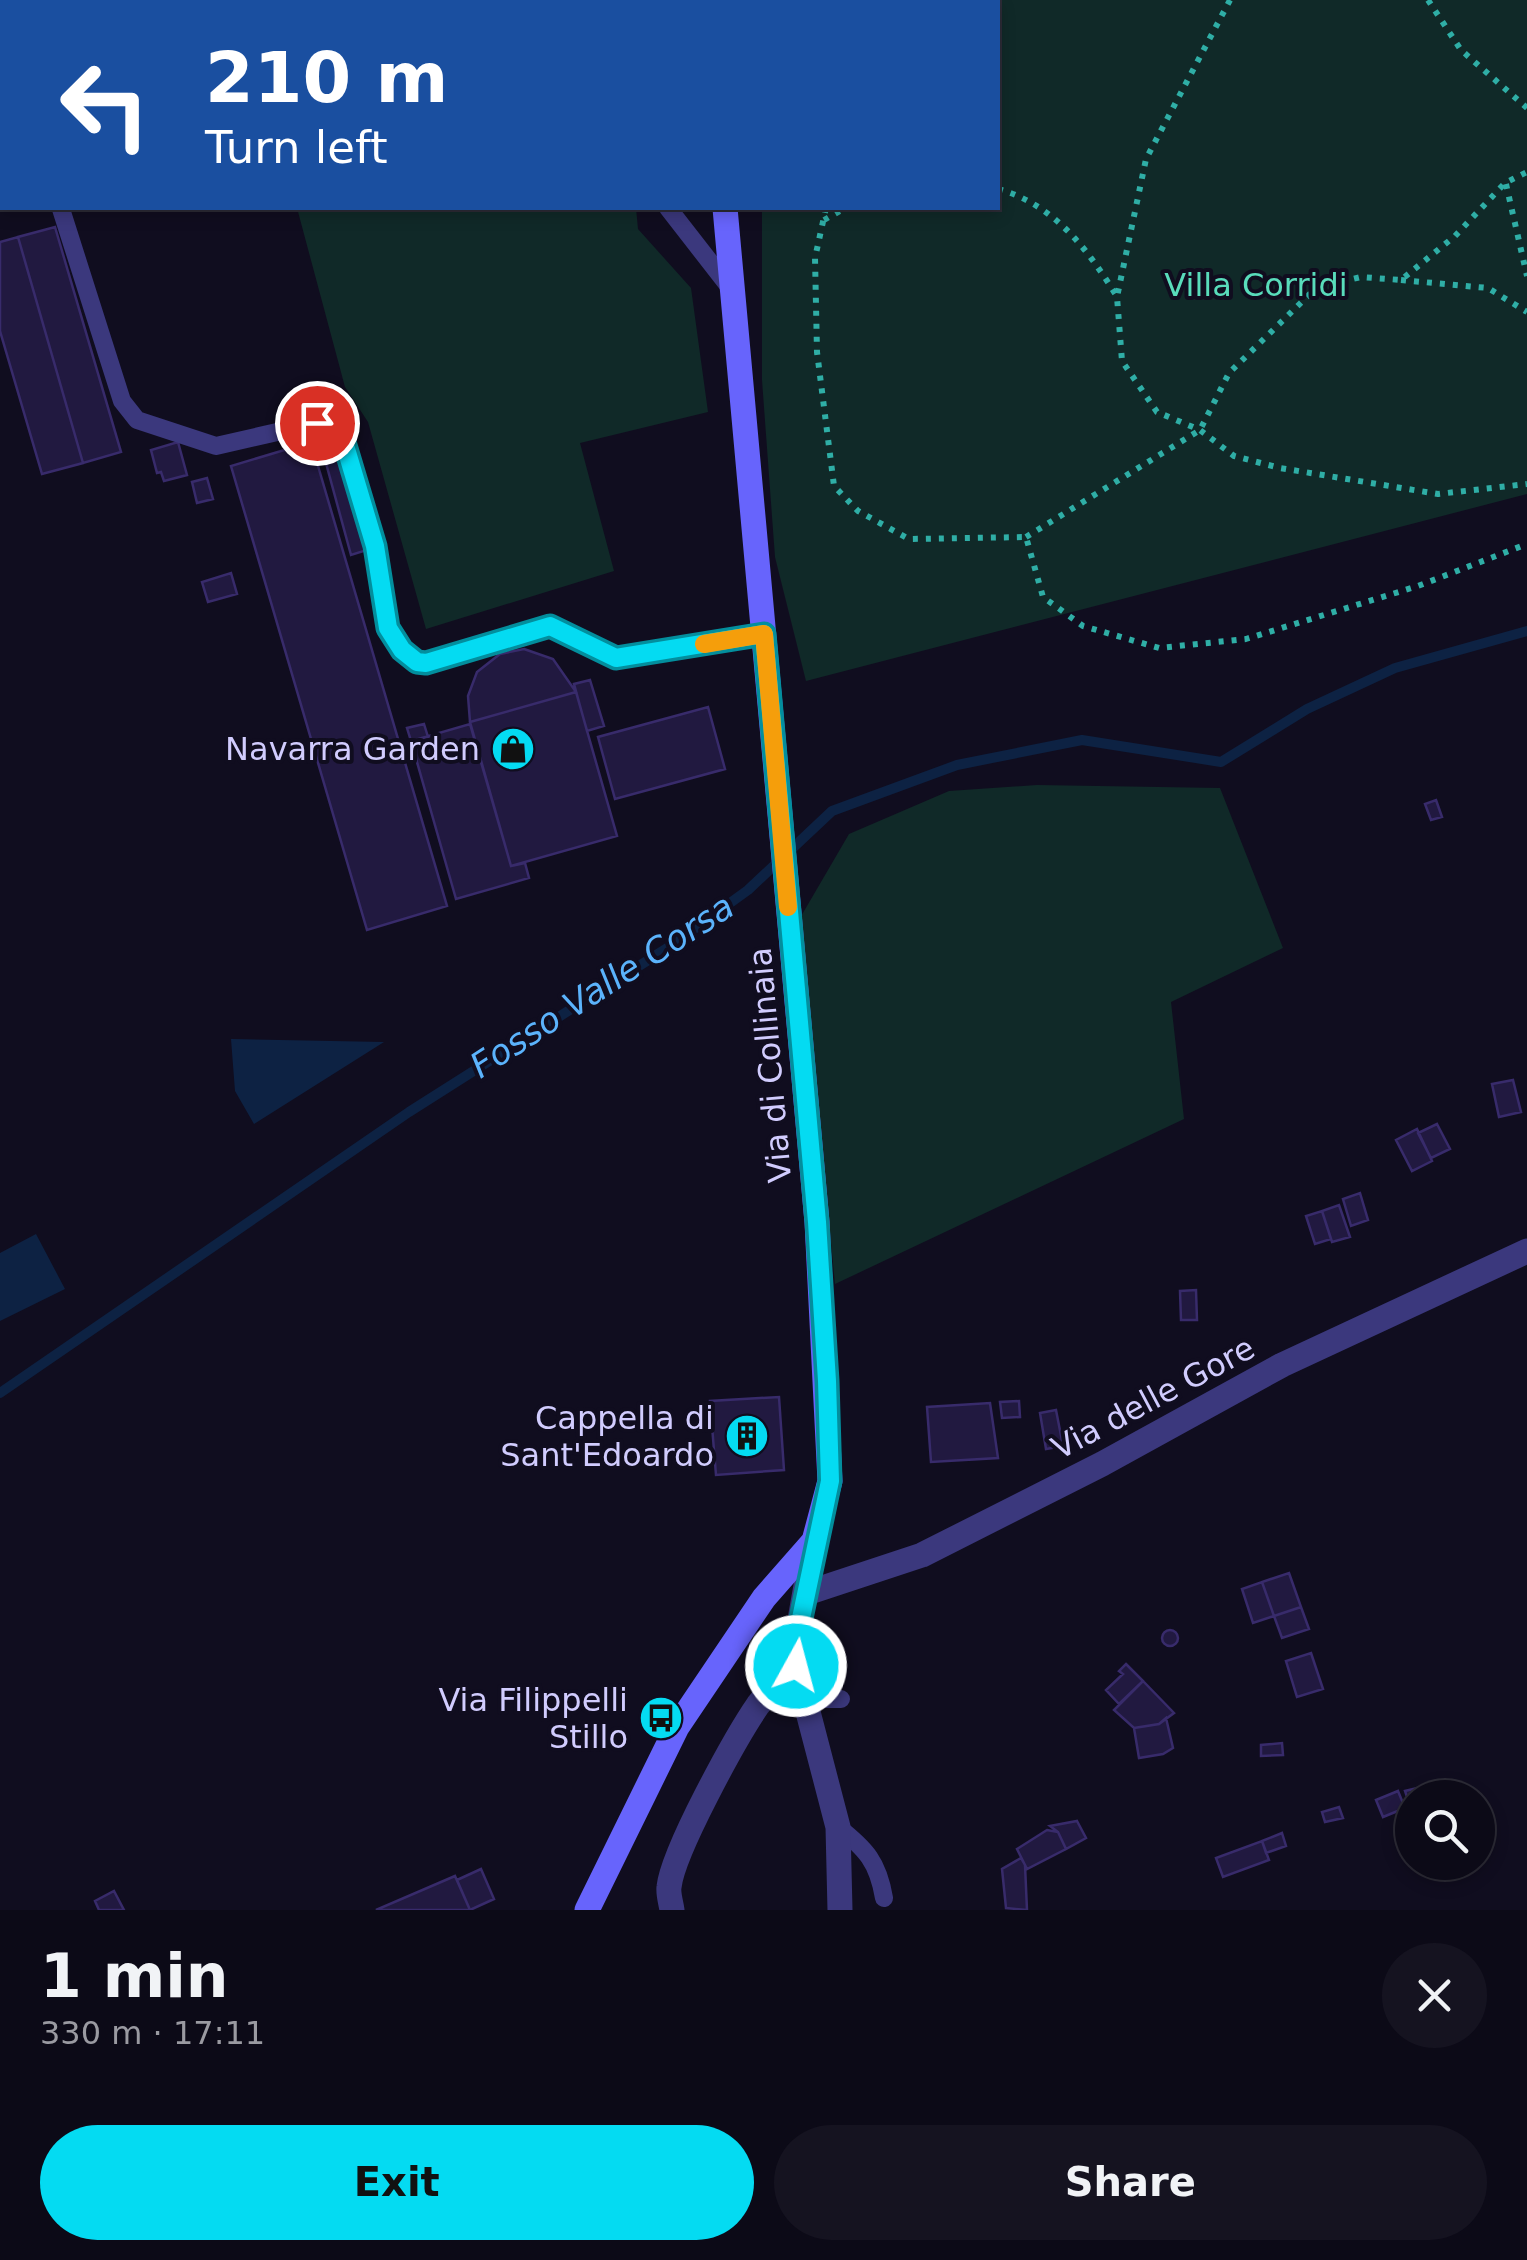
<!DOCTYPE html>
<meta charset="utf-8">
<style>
body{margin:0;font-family:"DejaVu Sans",sans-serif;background:#151320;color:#f1f3f6;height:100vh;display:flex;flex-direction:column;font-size:38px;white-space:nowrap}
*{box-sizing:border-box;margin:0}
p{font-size:32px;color:#9a9aa1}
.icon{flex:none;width:55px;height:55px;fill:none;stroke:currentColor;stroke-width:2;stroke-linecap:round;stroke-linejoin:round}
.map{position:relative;height:1910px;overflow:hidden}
.drawer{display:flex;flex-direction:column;background:#0c0a17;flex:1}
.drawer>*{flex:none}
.hud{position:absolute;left:0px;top:0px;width:1000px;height:210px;box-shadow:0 5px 15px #0003,0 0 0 2px #2c2b36;background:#1a4fa0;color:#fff;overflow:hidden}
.controls{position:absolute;left:1395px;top:1780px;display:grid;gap:20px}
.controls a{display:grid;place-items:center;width:100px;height:100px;border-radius:50%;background:#0c0a17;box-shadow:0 5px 15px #0003,0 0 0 2px #2c2b36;font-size:50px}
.pin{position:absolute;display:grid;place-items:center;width:85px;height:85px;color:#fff;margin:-42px;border:5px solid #fff;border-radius:50%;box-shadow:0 2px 10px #0007}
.me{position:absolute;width:110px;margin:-55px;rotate:7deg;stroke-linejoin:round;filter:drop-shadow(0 0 8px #0008)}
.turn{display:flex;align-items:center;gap:35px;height:210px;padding:0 40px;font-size:45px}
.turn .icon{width:130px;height:130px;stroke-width:2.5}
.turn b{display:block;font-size:70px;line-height:85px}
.round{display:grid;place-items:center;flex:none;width:105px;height:105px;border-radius:52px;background:#151320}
.headline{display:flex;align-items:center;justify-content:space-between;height:170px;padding:0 40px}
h1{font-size:60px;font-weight:800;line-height:75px}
.button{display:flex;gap:20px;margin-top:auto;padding:20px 40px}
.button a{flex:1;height:115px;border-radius:60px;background:#04dbf2;color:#111;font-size:40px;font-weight:800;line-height:115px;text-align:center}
.button a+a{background:#151320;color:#f1f3f6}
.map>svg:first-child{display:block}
</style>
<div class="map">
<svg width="1527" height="1910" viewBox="0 0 1527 1910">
<rect width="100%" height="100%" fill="#100d1f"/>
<path fill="#102928" d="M 241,0 L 620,0 L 621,2 L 242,2 Z
M 809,0 L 1527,0 L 1527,494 L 806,681 L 775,557 L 762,380 L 762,208 L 998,208 L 998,2 L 805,2 Z
M 297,208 L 636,208 L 638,229 L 691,288 L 708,412 L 580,443 L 614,571 L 426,629 L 368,422 L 345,387 Z
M 1037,785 L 1220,788 L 1283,948 L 1171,1002 L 1184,1119 L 835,1284 L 800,918 L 849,834 L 949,791 Z"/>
<path fill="#0d2243" d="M 231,1039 L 384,1042 L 254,1124 L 235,1091 Z
M 36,1234 L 65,1289 L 0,1321 L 0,1253 Z"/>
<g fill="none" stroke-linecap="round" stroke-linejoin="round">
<path stroke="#0d2243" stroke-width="10" d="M 0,1393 L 409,1112 L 672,945 L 748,890 L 832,811 L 957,765 L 1082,740 L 1221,762 L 1307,709 L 1395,668 L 1527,631"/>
</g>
<path fill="#211940" stroke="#382b6b" stroke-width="2.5" d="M 55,227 L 121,452 L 83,463 L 18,237 Z
M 18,237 L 83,463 L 42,474 L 0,331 L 0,242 Z
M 336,436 L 367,550 L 351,555 L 320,441 Z
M 178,442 L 187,475 L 164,481 L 161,472 L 157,473 L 151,450 Z
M 311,442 L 447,906 L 367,930 L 231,466 Z
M 207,478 L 213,499 L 197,503 L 192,482 Z
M 231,573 L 237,594 L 208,602 L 202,582 Z
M 524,649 L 553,659 L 576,692 L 470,722 L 468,696 L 477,672 L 500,654 Z
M 590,680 L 604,726 L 587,731 L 574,684 Z
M 576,692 L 617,836 L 511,866 L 470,722 Z
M 708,707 L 725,769 L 615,799 L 598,737 Z
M 424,724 L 428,737 L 411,741 L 407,728 Z
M 470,724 L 511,866 L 525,863 L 529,878 L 456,899 L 411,741 Z
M 1436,800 L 1442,817 L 1431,820 L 1425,804 Z
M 1513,1080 L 1521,1112 L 1499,1117 L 1492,1084 Z
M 1437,1124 L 1450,1149 L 1431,1158 L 1418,1133 Z
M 1417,1129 L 1432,1161 L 1412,1171 L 1396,1140 Z
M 1360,1193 L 1368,1220 L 1351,1226 L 1343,1199 Z
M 1339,1205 L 1350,1237 L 1332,1242 L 1322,1211 Z
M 1322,1211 L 1331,1239 L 1315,1244 L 1306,1216 Z
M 1196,1290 L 1197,1320 L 1181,1320 L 1180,1291 Z
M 779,1397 L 784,1470 L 716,1475 L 710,1401 Z
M 1019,1401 L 1020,1417 L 1002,1418 L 1000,1402 Z
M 990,1403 L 998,1458 L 931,1462 L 927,1407 Z
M 1056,1410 L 1063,1446 L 1046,1449 L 1040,1413 Z
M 1289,1573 L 1301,1607 L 1274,1616 L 1262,1582 Z
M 1262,1582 L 1274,1616 L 1253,1623 L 1242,1589 Z
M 1301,1607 L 1309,1629 L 1282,1638 L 1274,1616 Z
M1162 1638a8 8 0 1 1 16 0a8 8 0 1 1-16 0Z
M 1311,1653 L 1323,1689 L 1297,1697 L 1286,1661 Z
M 1126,1664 L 1143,1681 L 1119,1704 L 1106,1690 L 1123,1674 L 1119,1671 Z
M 1143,1681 L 1174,1713 L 1159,1724 L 1134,1728 L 1114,1710 Z
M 1166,1718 L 1173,1748 L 1163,1754 L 1139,1758 L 1134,1728 L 1159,1724 Z
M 1282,1743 L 1283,1755 L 1261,1756 L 1261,1745 Z
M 1426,1786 L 1430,1798 L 1412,1798 L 1410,1806 L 1405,1791 Z
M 1398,1791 L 1405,1808 L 1383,1817 L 1376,1800 Z
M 1339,1807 L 1343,1818 L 1325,1822 L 1322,1812 Z
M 1077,1821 L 1086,1838 L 1066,1849 L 1058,1832 L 1050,1826 Z
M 1047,1830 L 1058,1832 L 1066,1849 L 1027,1869 L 1017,1849 Z
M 1282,1833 L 1286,1846 L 1266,1853 L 1262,1841 Z
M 1262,1841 L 1269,1860 L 1223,1877 L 1216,1858 Z
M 1021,1858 L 1025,1865 L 1027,1910 L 1006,1908 L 1002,1869 Z
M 481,1869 L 494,1899 L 470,1910 L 457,1880 Z
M 455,1876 L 470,1910 L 376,1910 Z
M 114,1891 L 124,1910 L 99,1910 L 95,1901 Z"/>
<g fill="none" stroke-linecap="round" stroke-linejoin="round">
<path stroke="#2faea6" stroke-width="6" stroke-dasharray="5 8" stroke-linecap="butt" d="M 1230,0 L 1146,159 L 1117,297 L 1122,361 L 1157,412 L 1200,430 L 1234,456 L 1280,468 L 1438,494 L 1527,484
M 1428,0 L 1461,50 L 1527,108
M 868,2 L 869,0
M 1506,184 L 1527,276
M 998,189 C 1053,204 1087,248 1116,295
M 826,208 L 815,258 L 817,352 L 834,486 L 858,511 L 909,539 L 1026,537 L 1043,597 L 1083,626 L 1159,648 L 1246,639 L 1418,586 L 1527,544
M 824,220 L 845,208
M 1401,280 L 1488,288 L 1527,312
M 1026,537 L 1200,430 L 1229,373 L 1316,288 L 1361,277 L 1401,280 L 1455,236 L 1505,183 L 1527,172"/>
<path stroke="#3b387d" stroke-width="18" d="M 650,0 L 650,2
M 668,208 L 731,289
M 61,209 L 122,401 L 137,420 L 216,446 L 317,423 L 341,432 L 375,546 L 389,628 L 401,651 L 417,662 L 426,663 L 551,626 L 616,658 L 764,635
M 803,1699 L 841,1699
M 838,1827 C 866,1849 878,1862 884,1898"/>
<path stroke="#3b387d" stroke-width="25" d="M 814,1541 L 796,1642 L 796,1666 L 838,1827 L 840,1910
M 807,1593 L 922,1555 L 1102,1464 L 1282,1365 L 1527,1251
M 672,1910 C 671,1903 668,1894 669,1887 C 673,1851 736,1737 758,1705 C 769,1690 782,1678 796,1666"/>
<path stroke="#6764fc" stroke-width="25" d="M 707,0 L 708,2
M 587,1910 L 677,1727 L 764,1598 L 814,1541 L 830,1481 L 817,1222 L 725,208"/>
</g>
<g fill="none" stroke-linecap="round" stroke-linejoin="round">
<g stroke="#038e9d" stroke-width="25">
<path id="route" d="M 317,423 L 341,432 L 375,546 L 388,628 L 402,650 L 417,662 L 426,663 L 550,626 L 616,658 L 764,634 L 817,1222 L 827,1381 L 830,1481 L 796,1642 L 796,1666"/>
</g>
<use href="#route" stroke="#04dbf2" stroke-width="18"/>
<path stroke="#f59e0b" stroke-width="18" d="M 704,644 L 764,634 L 788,907"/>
</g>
<defs>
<g id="shop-disc" transform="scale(2.25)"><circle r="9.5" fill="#04dbf2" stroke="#100d1f"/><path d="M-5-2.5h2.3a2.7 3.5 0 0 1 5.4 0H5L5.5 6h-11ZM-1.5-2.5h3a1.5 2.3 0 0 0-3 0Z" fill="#111"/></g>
<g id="building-disc" transform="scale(2.25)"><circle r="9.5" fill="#04dbf2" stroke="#100d1f"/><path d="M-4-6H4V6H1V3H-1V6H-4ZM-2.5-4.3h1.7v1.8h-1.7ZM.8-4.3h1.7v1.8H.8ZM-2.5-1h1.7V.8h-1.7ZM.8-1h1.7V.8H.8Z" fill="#111"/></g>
<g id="bus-disc" transform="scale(2.25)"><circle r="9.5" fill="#04dbf2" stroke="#100d1f"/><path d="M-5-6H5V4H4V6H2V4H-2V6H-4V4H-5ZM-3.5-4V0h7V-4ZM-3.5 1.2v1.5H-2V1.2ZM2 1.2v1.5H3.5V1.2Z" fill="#111"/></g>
</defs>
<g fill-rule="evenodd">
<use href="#shop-disc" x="513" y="749"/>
<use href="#building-disc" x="747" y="1436"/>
<use href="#bus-disc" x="661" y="1718"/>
</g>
<g text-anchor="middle" stroke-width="8" stroke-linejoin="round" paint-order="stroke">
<g font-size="32" fill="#59dcbb" stroke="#100d1f">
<text x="1256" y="296">Villa Corridi</text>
</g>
<g font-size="32" fill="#d1ccfe" stroke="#100d1f" text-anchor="end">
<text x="480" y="760">Navarra Garden</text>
<text x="714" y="1429">Cappella di<tspan x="714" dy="37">Sant'Edoardo</tspan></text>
<text x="628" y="1711">Via Filippelli<tspan x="628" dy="37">Stillo</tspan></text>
</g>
<g font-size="32" fill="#d1ccfe" stroke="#100d1f">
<text transform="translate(770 1065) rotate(-95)" y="11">Via di Collinaia</text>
<text transform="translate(1153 1398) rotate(-28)" y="11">Via delle Gore</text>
</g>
<g font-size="35" font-style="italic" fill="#5bb3fc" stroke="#100d1f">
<text transform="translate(602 986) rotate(-33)" y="12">Fosso Valle Corsa</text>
</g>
</g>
</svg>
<div class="controls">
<a><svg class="icon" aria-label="search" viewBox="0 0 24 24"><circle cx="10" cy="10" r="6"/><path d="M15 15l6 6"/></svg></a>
</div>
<div class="pin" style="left:317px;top:423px;background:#d93025"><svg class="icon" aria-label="arrive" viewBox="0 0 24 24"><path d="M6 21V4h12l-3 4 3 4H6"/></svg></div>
<svg class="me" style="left:796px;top:1666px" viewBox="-20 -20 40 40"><circle r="17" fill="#04dbf2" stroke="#fff" stroke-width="3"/><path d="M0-11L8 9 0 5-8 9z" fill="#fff"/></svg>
<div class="hud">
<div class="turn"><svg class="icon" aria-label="left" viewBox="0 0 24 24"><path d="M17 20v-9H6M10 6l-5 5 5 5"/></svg><div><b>210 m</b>Turn left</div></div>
</div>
</div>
<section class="drawer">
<div class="headline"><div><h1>1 min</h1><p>330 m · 17:11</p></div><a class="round"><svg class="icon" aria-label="close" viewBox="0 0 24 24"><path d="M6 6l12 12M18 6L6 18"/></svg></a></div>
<div class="button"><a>Exit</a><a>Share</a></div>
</section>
